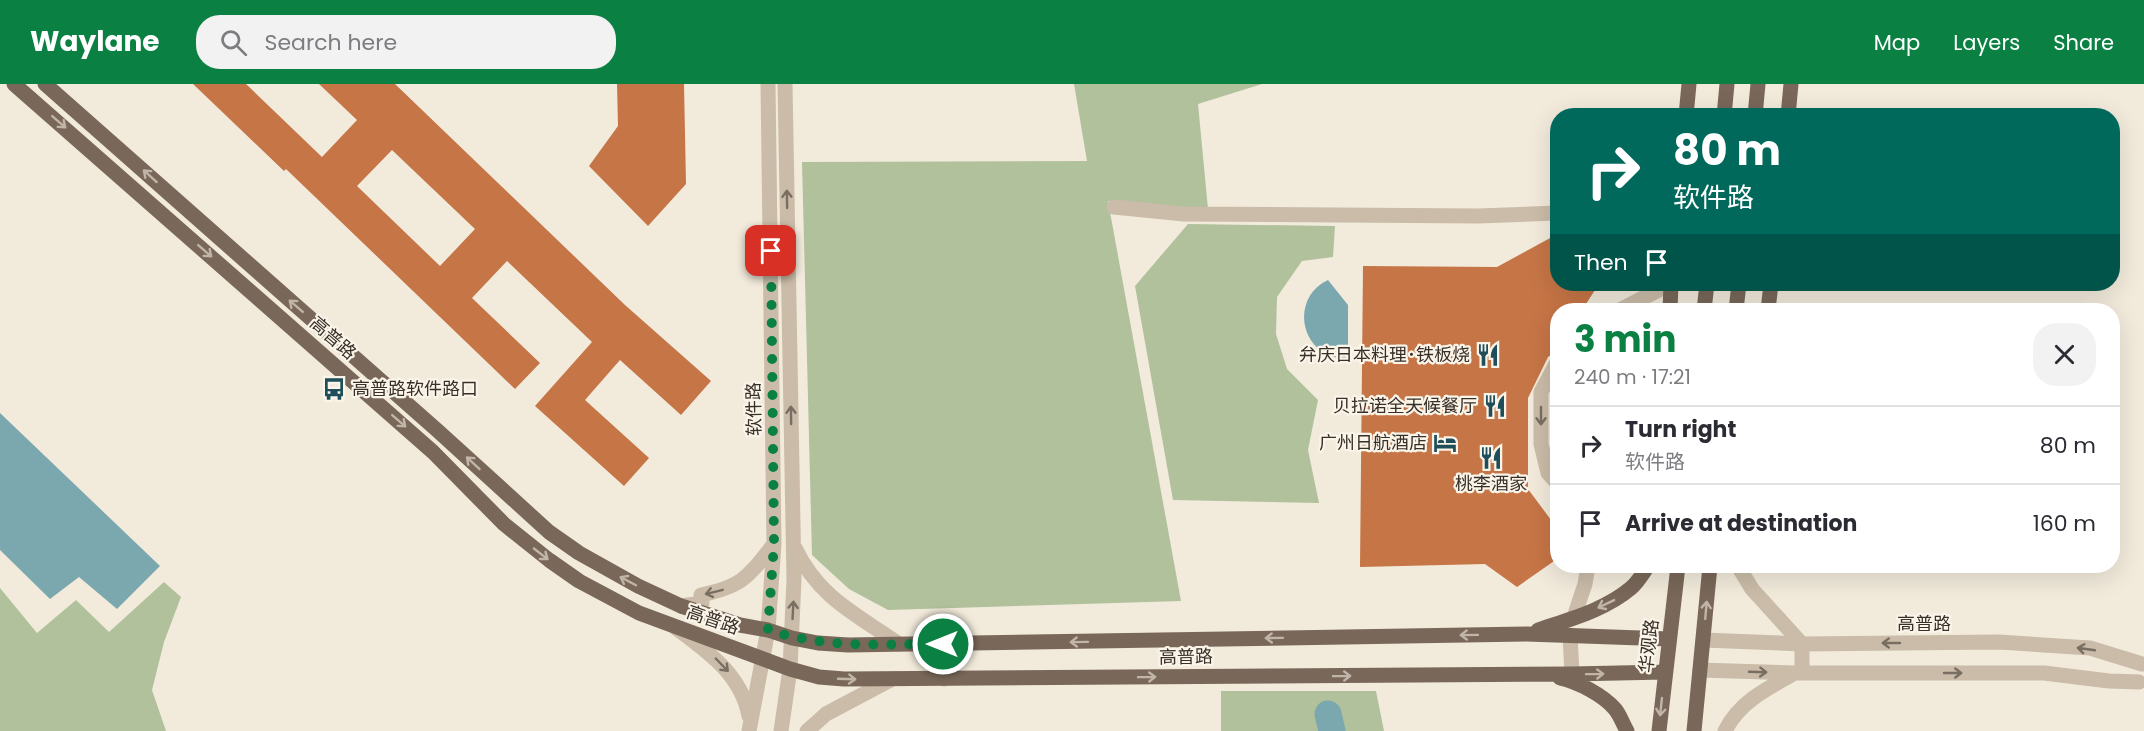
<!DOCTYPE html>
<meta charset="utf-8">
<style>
body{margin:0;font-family:Poppins,"Noto Sans SC",sans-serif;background:#f2f2f3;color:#2b2b33;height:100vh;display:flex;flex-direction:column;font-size:22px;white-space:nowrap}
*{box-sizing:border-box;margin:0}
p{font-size:20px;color:#7c7c81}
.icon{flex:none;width:33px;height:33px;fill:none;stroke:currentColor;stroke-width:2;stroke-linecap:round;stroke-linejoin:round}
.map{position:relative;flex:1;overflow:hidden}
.drawer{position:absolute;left:1550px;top:219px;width:570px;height:270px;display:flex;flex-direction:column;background:#fff;border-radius:24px;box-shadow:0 6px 24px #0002}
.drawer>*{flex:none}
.guide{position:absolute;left:1550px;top:24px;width:570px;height:183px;border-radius:24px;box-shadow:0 6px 24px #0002;background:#00695c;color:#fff;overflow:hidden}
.pin{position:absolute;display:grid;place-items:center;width:51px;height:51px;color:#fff;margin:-26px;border-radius:12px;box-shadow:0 3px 9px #0006}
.me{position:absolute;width:66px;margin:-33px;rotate:270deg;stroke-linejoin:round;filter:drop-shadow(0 0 4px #0008)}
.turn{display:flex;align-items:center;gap:21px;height:126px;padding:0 24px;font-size:27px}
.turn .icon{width:78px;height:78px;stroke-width:2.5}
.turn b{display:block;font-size:42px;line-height:51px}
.then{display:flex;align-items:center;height:57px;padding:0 24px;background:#0003;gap:12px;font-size:22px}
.round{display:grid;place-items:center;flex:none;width:63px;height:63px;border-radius:24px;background:#f2f2f3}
.overview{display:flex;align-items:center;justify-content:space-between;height:102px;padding:0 24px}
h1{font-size:36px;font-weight:700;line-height:45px;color:#0b8043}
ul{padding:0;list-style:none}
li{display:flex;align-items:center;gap:18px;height:78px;padding:0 24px;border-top:2px solid #e1e1e2}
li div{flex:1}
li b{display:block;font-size:22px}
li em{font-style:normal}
header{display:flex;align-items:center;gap:36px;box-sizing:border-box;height:84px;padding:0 30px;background:#0b8043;color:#fff}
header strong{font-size:28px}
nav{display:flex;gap:33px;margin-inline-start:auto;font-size:21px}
.search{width:420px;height:54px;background:#f2f2f3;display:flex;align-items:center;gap:15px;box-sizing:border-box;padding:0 21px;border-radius:24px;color:#7c7c81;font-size:22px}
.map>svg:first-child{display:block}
</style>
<header>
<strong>Waylane</strong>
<div class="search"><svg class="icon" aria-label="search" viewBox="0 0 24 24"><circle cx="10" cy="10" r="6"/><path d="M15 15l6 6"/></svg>Search here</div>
<nav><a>Map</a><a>Layers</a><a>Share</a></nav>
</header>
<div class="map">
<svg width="2144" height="647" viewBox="0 0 2144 647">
<rect width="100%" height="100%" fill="#f2ebdc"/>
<path fill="#b0c19c" d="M 1074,0 L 1262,0 L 1198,20 L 1208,125 L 1108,117 L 1181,517 L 888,526 L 849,505 L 812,471 L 802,78 L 1087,77 Z
M 1188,140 L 1335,142 L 1333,173 L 1302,177 L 1277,213 L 1276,250 L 1287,285 L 1318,316 L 1308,366 L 1319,419 L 1173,416 L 1135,202 Z
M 164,498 L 181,513 L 164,558 L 152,606 L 166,647 L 0,647 L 0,504 L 37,549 L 76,516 L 109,548 Z
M 1221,607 L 1376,607 L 1384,647 L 1221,647 Z"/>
<path fill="#7ba7af" d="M 1328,196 L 1348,221 L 1348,275 C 1338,274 1329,273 1321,267 C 1296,248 1299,209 1328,196 Z
M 0,329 L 160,482 L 117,525 L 79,493 L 50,515 L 0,466 Z"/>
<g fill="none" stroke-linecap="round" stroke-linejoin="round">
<path stroke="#7ba7af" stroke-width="27" d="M 1328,630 L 1332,647"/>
</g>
<path fill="#c67546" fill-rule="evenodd" d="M 193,0 L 246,0 L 322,73 L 357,36 L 319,0 L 395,0 L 625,221 L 711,297 L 681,331 L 620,276 L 585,316 L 649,374 L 624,402 L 535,322 L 592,258 L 507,177 L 472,214 L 540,279 L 515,305 L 286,85 L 284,87 ZM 392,66 L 475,145 L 440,182 L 357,102 Z
M 617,0 L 684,0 L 686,100 L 648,142 L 589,82 L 618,42 Z
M 1552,153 L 1557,158 L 1557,200 L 1599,200 L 1582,226 L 1557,226 L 1557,267 L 1548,273 L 1528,314 L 1528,405 L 1557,444 L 1557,475 L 1517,503 L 1485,480 L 1360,483 L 1363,182 L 1497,183 Z"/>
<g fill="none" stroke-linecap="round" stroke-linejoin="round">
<path stroke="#cabca8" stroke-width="15" d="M 1114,123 L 1184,130 L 1478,132 L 1557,129
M 1620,226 L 1670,200
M 1557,278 L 1541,308 L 1541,360 L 1548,389 L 1557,399
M 795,464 C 819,514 856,530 899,560
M 1738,482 L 1752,505 L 1802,560 L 1802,589
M 681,522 L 702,519 L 701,511 C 743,502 748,493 774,460
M 1574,533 L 1585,500 L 1588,482
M 676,544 C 708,568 741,590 749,632
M 1570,551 L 1572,590
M 1703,556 L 1802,560 L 1999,558 L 2090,564 L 2142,580
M 943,560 L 944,595
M 1700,586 L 1795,589 L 2044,589 L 2109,597 L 2139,598
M 749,647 L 768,546 L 774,460 L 768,0
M 781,647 L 790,585 L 794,495 L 785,0
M 807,647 L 826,630 L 892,595
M 1725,647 C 1739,618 1768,604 1795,589"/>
<path stroke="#796859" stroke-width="15" d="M 14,0 L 433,368 L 504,440 L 549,476 L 579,497 L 639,529 L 790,585 L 819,593 L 844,595 L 1572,590 L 1665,588
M 45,0 L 438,347 L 549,448 L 579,469 L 638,502 L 681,522 L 740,541 L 768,546 L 792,554 L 818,559 L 848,561 L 1527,550 L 1669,555
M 1686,32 L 1689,0
M 1724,32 L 1727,0
M 1755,32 L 1758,0
M 1788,32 L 1791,0
M 1670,226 L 1671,200
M 1704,226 L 1707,200
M 1736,226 L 1739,200
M 1768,226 L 1771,200
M 1538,546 C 1570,535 1605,526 1631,504 C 1638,498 1643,489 1648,482
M 1560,594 C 1578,598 1603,611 1615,625 C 1620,631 1623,640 1627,647
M 1659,647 L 1678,482
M 1694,647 L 1710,482"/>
</g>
<defs><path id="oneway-shaft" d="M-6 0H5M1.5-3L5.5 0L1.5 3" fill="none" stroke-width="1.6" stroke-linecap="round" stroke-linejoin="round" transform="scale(1.5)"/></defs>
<g stroke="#c0b5a8">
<use href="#oneway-shaft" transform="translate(59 38) rotate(41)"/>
<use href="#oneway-shaft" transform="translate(150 92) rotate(-138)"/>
<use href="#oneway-shaft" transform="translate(205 167) rotate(41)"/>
<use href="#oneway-shaft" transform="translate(296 222) rotate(-139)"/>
<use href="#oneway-shaft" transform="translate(399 337) rotate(41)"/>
<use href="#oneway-shaft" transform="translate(473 379) rotate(-137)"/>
<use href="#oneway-shaft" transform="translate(541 470) rotate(38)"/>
<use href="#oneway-shaft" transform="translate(628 497) rotate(-152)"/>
<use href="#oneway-shaft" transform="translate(1606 520) rotate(154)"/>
<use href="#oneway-shaft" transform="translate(1706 526) rotate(-85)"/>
<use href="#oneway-shaft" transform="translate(1469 551) rotate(179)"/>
<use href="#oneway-shaft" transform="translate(1274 554) rotate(179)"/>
<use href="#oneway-shaft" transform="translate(1079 558) rotate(179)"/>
<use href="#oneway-shaft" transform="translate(1595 590) rotate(-1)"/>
<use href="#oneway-shaft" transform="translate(1342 592) rotate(-1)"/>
<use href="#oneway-shaft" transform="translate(1147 593) rotate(-1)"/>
<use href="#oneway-shaft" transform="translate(847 595) rotate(2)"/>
<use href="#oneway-shaft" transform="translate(1661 623) rotate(96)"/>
</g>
<g stroke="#796e62">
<use href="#oneway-shaft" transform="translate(787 115) rotate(-91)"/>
<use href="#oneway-shaft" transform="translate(791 331) rotate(-91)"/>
<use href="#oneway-shaft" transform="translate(1541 332) rotate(90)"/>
<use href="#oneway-shaft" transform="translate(714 508) rotate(166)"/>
<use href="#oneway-shaft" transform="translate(793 526) rotate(-87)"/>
<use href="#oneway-shaft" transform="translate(1891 559) rotate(180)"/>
<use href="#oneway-shaft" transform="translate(2086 565) rotate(-172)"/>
<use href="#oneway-shaft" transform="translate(722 581) rotate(46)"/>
<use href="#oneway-shaft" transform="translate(1758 588) rotate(2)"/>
<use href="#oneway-shaft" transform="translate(1953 589)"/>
</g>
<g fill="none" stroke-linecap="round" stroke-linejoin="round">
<path stroke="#0b8043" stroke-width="10" stroke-dasharray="0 18" d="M 771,167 L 774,460 L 768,546 C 826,565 882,560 943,560"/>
</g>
<defs>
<g id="restaurant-bare" transform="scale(1.8)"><path d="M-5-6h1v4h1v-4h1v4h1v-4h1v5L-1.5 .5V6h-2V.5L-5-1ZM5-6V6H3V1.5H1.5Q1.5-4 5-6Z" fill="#1e4e59" stroke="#faf4e9" stroke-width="2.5" paint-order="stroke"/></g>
<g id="bus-bare" transform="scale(1.8)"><path d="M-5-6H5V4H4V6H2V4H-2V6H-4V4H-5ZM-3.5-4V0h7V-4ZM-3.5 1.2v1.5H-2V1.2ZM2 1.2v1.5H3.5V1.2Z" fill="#1e4e59" stroke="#faf4e9" stroke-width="2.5" paint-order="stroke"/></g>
<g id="hotel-bare" transform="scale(1.8)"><path d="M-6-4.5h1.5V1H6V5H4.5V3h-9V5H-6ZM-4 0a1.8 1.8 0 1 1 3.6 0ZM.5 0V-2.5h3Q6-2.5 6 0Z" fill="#1e4e59" stroke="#faf4e9" stroke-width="2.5" paint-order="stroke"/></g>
</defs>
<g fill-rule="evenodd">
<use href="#restaurant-bare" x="1488" y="271"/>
<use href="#bus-bare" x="334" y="305"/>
<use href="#restaurant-bare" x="1495" y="322"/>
<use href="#hotel-bare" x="1445" y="359"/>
<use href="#restaurant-bare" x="1491" y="374"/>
</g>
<g text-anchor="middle" stroke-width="4.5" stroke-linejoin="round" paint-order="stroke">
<g font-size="18" fill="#372f28" stroke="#faf4e9">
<text transform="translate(333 254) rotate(41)" y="6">高普路</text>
<text transform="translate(754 325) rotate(-91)" y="6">软件路</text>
<text transform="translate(713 536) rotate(19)" y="6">高普路</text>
<text x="1924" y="546">高普路</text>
<text transform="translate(1649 562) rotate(-83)" y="6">华观路</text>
<text transform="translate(1186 573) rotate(-1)" y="6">高普路</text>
</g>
<g font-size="18" fill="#372f28" stroke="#faf4e9" text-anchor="end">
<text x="1470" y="277">弁庆日本料理･铁板烧</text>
<text x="352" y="311" text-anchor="start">高普路软件路口</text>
<text x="1477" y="328">贝拉诺全天候餐厅</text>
<text x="1427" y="365">广州日航酒店</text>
<text x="1491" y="406" text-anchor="middle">桃李酒家</text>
</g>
</g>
</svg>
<div class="pin" style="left:771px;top:167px;background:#d93025"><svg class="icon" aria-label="arrive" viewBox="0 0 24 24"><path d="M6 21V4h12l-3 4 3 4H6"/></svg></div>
<svg class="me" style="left:943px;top:560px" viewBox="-20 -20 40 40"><circle r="17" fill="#0b8043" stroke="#fff" stroke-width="3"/><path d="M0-11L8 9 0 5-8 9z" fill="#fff"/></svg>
<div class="guide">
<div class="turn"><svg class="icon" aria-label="right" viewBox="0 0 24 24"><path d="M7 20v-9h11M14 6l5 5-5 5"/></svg><div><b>80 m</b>软件路</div></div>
<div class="then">Then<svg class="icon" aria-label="arrive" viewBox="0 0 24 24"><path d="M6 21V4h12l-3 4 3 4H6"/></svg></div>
</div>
<section class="drawer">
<div class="overview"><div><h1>3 min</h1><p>240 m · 17:21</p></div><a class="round"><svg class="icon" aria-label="close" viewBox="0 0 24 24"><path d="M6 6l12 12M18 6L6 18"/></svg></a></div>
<ul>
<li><svg class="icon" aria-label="right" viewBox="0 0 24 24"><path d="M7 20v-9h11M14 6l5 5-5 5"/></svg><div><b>Turn right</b><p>软件路</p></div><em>80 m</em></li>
<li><svg class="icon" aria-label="arrive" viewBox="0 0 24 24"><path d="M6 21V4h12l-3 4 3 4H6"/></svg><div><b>Arrive at destination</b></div><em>160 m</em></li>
</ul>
</section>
</div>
